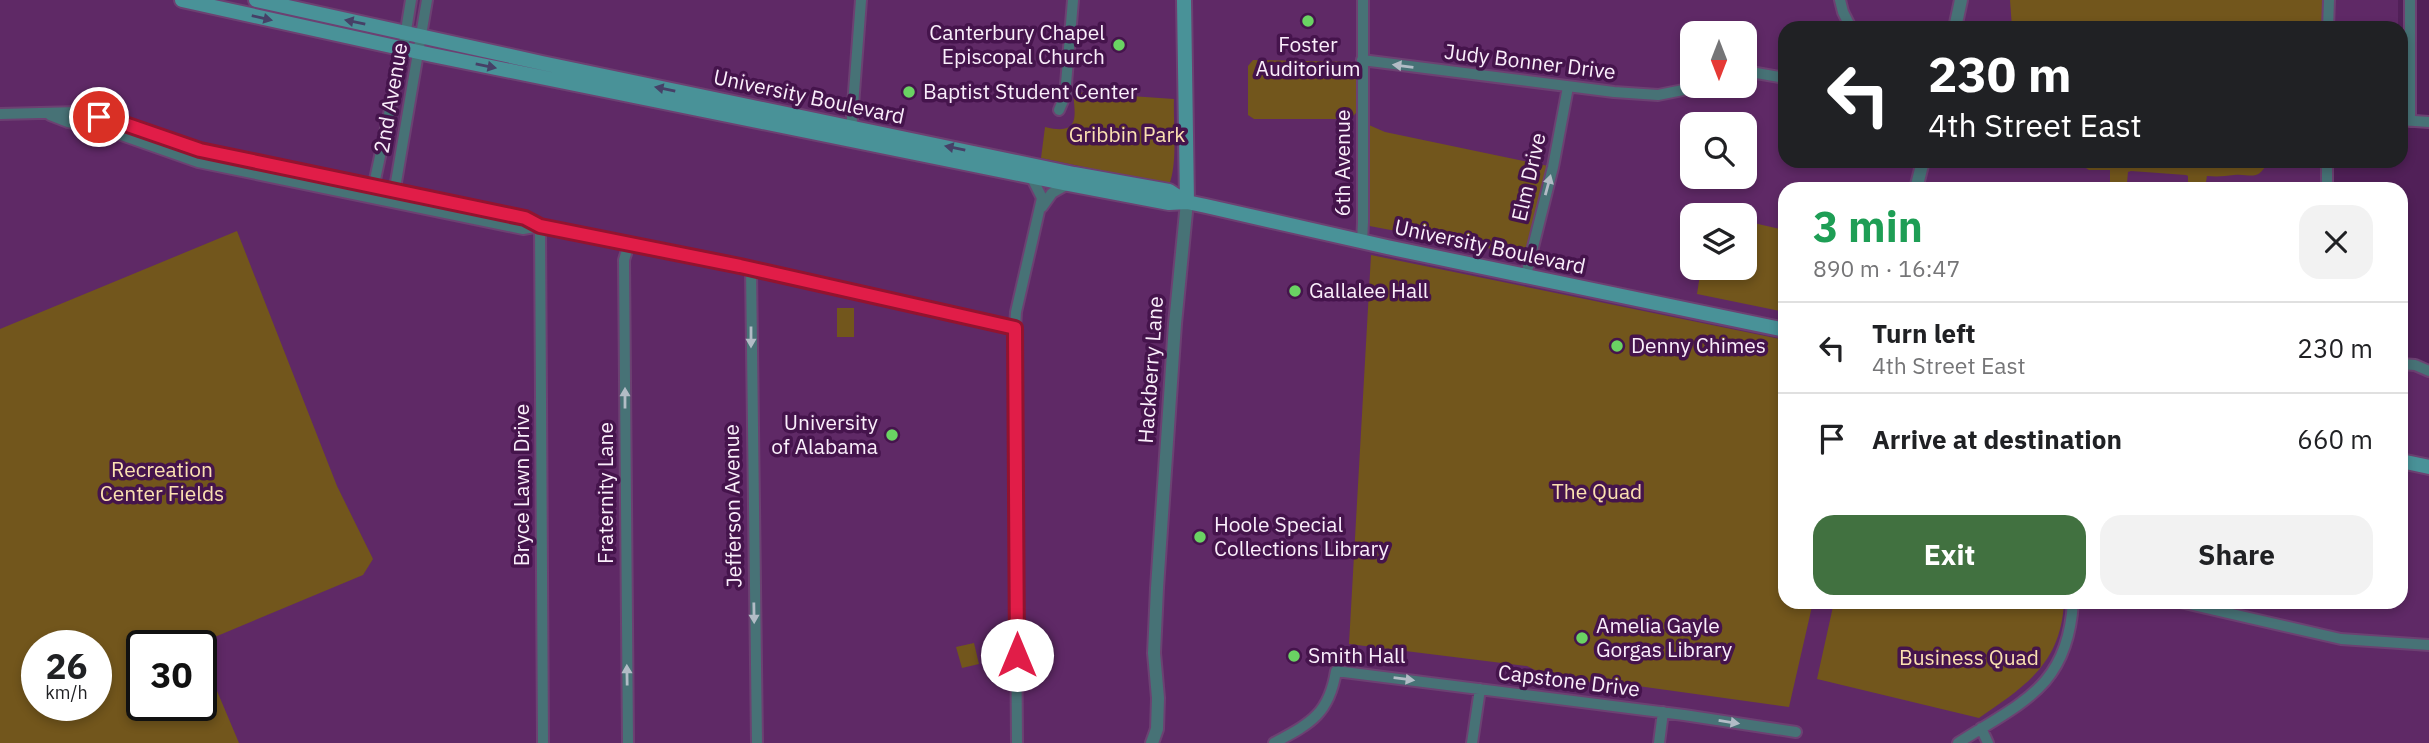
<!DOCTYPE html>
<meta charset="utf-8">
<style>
body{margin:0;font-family:"IBM Plex Sans",sans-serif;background:#f2f2f2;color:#202124;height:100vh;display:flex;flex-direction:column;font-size:26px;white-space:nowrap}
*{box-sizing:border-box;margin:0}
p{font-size:23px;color:#757577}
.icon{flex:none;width:38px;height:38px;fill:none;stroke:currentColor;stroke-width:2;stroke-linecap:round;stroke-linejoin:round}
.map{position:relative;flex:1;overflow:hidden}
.drawer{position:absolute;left:1778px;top:182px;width:630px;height:427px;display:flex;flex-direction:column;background:#fff;border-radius:21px;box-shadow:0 4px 10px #0003}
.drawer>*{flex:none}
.hud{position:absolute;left:1778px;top:21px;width:630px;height:147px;border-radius:21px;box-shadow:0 4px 10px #0003;background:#202124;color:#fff;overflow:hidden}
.needle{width:46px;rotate:180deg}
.buttons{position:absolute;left:1680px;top:21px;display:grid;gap:14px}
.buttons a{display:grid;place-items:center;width:77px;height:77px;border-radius:14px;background:#fff;box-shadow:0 4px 10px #0003;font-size:35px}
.speed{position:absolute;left:21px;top:630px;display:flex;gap:14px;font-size:35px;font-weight:700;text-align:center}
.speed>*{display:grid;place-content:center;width:91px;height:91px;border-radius:50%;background:#fff;box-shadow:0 4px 10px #0003;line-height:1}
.speed small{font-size:18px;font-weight:400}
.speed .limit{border:4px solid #111;border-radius:10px;background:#fff;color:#111}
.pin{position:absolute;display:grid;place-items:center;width:60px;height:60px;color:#fff;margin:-30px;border:4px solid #fff;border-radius:50%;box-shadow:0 2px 7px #0007}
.me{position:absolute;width:77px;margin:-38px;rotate:0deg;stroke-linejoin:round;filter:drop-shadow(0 0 5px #0008)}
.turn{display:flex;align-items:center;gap:24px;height:147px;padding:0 35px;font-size:32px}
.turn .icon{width:91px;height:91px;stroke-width:2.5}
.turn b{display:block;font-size:49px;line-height:60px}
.round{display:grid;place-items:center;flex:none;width:74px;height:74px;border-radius:21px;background:#f2f2f2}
.overview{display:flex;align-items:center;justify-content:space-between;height:119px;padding:0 35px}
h1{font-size:42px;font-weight:700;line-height:52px;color:#1e9e55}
.action{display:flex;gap:14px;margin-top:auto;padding:14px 35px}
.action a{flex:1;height:80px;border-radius:21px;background:#417140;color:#fff;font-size:28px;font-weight:700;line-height:80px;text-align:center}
.action a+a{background:#f2f2f2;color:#202124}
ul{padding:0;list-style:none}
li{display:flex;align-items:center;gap:21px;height:91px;padding:0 35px;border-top:2px solid #e0e0e0}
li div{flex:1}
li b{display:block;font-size:26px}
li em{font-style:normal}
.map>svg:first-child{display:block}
</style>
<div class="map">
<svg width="2429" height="743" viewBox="0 0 2429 743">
<rect width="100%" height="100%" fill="#512058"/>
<path fill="#5f2966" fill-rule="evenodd" d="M 0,0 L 2398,0 L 2398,28 L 1785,28 L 1785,161 L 2321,161 L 2321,189 L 1785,189 L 1785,602 L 2401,602 L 2401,366 L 2429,373 L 2429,743 L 0,743 ZM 1692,33 L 1745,33 L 1745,86 L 1692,86 ZM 1692,124 L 1745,124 L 1745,177 L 1692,177 ZM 1692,215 L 1745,215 L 1745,268 L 1692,268 ZM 37,646 L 96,646 L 96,705 L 37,705 ZM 142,646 L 201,646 L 201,705 L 142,705 Z"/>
<path fill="#72561c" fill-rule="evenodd" d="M 2010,0 L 2328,0 L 2325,28 L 2012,28 Z
M 1253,60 L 1356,62 L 1356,113 L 1350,119 L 1254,119 L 1248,115 L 1248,66 Z
M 1073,92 L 1174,99 C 1173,123 1178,163 1169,185 L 1041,158 L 1045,127 C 1081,136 1075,116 1073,92 Z
M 1362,122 L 1385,132 L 1553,167 L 1530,256 L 1364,225 Z
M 2059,161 L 2268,161 C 2258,183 2250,173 2234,175 C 2225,176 2218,177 2207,176 L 2205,188 L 2188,186 L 2188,176 L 2186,175 L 2131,171 L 2128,172 L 2127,183 L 2110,182 L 2110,170 L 2089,170 L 2081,165 L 2070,166 Z
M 1745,221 L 1785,230 L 1785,312 L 1697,294 L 1701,268 L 1745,268 Z
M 237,231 L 337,486 L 373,559 L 363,575 L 198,644 L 198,646 L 142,646 L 142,705 L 201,705 L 201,653 L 239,743 L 0,743 L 0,329 ZM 37,646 L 96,646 L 96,705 L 37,705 Z
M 1371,255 L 1785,340 L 1785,602 L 1813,602 L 1789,707 L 1609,682 L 1601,684 L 1543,674 L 1527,666 L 1349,644 Z
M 837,308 L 854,308 L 854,337 L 837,337 Z
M 1834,602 L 2064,602 C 2061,664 2025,686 1979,718 L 1817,679 Z
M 974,643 L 979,664 L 962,668 L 956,647 Z"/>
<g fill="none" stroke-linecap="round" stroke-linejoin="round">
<g stroke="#6c4172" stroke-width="14">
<path id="minor" d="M 1840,0 L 1843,12 L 1851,28
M 2410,0 L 2410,121
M 2328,28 L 2329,0
M 1362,60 L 1614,92 L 1658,95 L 1683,90 L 1692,85
M 1745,71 L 1785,78
M 1059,110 L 1065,96 L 1073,0
M 0,114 L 79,112 L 119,122 L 200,150 L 525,218 L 540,226 L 751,268 L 1015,328
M 50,115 L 68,122 L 110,131 L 198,162 L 523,229 L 540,226
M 2401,120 L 2429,122
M 851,132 L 861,0
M 2327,161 L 2327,189
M 373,189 L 403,49 L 411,0
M 394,194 L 427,0
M 1042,207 L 1052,193 L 1068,184
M 540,226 L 543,743
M 1362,242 L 1363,222 L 1363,0
M 751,268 L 757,743
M 1526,275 L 1553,167 L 1568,87
M 2401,364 L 2415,365 L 2429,371
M 2180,602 L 2341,639 L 2429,645
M 1981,728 L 1988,743
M 628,743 L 624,260 L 629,244
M 1017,743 L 1014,345 L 1016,312 L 1042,198 L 1031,176
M 1274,743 C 1311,723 1329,714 1336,671 L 1684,715 L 1796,732
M 1472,743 L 1480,689
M 1659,743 L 1663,712
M 1958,743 C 2022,702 2068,687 2073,602"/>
</g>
<g stroke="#6c4172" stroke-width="16">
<path id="tertiary" d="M 1955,28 L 1961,0
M 1916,189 L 1923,161
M 1152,743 L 1157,729 L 1158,698 L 1154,653 L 1157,588 L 1175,324 L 1187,202"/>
</g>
<g stroke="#6c4172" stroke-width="18">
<path id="secondary" d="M 182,0 L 432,55 L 1068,184 L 1169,203 L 1187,202 L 1206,206 L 1387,247 L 1785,330
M 256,0 L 542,63 L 1074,174 L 1169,191 L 1186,202
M 1184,0 L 1187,202
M 2401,461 L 2429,467"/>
</g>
<use href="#minor" stroke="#477276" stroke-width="10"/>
<use href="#tertiary" stroke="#477276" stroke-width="12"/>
<use href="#secondary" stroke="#499298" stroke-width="14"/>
</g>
<defs><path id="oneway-solid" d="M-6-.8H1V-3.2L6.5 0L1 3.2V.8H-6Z" transform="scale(1.75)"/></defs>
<g fill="#464067">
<use href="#oneway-solid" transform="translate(262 18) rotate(13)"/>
<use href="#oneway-solid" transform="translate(355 22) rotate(-168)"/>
<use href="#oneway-solid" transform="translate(486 66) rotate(11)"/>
<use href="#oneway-solid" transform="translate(665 89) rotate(-168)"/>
<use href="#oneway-solid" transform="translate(955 148) rotate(-168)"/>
</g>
<g fill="#b2bcc6">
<use href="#oneway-solid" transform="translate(1403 66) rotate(-173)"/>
<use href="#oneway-solid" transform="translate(1548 185) rotate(-75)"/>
<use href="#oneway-solid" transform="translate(751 337) rotate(90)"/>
<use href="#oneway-solid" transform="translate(625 398) rotate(-90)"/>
<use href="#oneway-solid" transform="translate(754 613) rotate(89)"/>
<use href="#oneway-solid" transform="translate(627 675) rotate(-91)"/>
<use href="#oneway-solid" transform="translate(1404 679) rotate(7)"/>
<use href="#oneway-solid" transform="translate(1729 722) rotate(9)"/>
</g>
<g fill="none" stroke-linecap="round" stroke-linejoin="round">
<g stroke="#92132f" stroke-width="18">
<path id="route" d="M 99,117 L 119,122 L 200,150 L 525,218 L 540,226 L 740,266 L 1015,328 L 1017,655"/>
</g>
<use href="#route" stroke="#e11d48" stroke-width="12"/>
</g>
<g fill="#6ad363" stroke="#45144c" stroke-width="2.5">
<circle cx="1308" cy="21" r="7"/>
<circle cx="1119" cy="45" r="7"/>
<circle cx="909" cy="92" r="7"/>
<circle cx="1295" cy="291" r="7"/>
<circle cx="1617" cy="346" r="7"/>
<circle cx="892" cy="435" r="7"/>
<circle cx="1200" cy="537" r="7"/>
<circle cx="1582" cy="638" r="7"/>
<circle cx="1294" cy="656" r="7"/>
</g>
<g text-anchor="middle" stroke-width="7" stroke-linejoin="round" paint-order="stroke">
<g font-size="21" fill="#faeefb" stroke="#45144c" text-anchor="start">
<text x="1105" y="40" text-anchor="end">Canterbury Chapel<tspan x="1105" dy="24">Episcopal Church</tspan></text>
<text x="1308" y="52" text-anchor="middle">Foster<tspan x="1308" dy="24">Auditorium</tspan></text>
<text x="923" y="99">Baptist Student Center</text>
<text x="1309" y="298">Gallalee Hall</text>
<text x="1631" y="353">Denny Chimes</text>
<text x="878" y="430" text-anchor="end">University<tspan x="878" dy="24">of Alabama</tspan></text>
<text x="1214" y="532">Hoole Special<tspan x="1214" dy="24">Collections Library</tspan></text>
<text x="1596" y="633">Amelia Gayle<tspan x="1596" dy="24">Gorgas Library</tspan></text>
<text x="1308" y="663">Smith Hall</text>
</g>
<g font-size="21" fill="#faeefb" stroke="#45144c">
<text transform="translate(1530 62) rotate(7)" y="7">Judy Bonner Drive</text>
<text transform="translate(809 97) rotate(12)" y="7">University Boulevard</text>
<text transform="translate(391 98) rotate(-80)" y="7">2nd Avenue</text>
<text transform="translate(1343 163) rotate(-90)" y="7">6th Avenue</text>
<text transform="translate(1529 177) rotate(-77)" y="7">Elm Drive</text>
<text transform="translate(1490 247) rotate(12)" y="7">University Boulevard</text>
<text transform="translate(1151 370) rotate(-86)" y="7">Hackberry Lane</text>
<text transform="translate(522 485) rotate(-90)" y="7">Bryce Lawn Drive</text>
<text transform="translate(606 493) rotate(-90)" y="7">Fraternity Lane</text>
<text transform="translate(733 506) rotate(-91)" y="7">Jefferson Avenue</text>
<text transform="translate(1569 681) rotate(7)" y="7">Capstone Drive</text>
</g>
<g font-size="21" fill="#fbe1b1" stroke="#45144c">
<text x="1127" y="142">Gribbin Park</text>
<text x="162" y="477">Recreation<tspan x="162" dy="24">Center Fields</tspan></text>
<text x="1597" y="499">The Quad</text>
<text x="1969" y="665">Business Quad</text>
</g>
</g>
</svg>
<div class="buttons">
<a><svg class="needle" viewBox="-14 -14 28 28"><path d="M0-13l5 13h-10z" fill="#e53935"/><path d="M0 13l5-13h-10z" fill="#757577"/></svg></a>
<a><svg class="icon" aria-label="search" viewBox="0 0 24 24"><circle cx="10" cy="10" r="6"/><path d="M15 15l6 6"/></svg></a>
<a><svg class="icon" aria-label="layers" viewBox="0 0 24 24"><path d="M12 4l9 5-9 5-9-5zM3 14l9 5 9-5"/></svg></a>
</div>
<div class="speed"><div>26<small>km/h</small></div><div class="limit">30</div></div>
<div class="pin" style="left:99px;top:117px;background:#d93025"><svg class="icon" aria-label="arrive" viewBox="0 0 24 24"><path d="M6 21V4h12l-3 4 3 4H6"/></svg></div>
<svg class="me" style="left:1017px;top:655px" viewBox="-20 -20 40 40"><circle r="19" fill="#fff"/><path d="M0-13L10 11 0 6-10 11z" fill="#e11d48"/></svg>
<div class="hud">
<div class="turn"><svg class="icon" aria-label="left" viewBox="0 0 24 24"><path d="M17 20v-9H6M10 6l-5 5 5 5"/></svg><div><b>230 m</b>4th Street East</div></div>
</div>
<section class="drawer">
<div class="overview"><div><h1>3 min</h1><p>890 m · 16:47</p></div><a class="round"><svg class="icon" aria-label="close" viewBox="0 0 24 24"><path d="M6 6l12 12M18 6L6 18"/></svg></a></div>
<ul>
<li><svg class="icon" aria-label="left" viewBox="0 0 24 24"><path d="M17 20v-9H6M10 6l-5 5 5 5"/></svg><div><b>Turn left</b><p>4th Street East</p></div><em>230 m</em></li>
<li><svg class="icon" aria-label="arrive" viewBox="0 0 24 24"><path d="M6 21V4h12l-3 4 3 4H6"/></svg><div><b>Arrive at destination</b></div><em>660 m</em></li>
</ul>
<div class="action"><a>Exit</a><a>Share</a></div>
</section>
</div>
